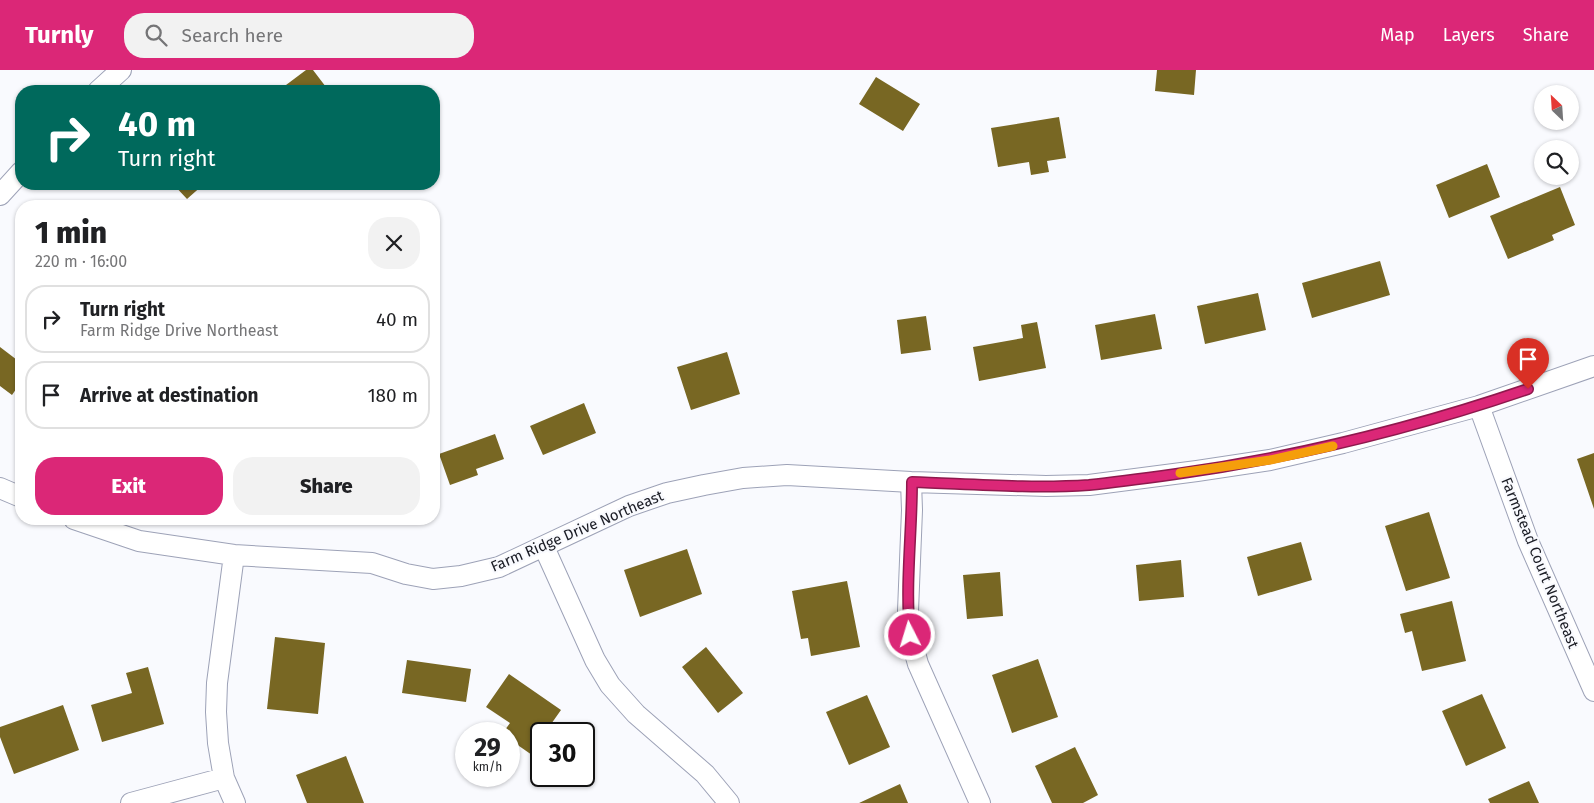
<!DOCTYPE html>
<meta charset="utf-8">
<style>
body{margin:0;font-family:"Fira Sans",sans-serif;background:#f2f2f2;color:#202124;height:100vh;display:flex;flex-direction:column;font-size:19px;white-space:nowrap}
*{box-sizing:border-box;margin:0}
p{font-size:16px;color:#757577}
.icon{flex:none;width:28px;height:28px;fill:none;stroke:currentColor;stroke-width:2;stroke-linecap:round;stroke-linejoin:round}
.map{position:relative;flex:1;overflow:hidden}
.drawer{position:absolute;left:15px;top:130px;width:425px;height:325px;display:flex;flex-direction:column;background:#fff;border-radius:20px;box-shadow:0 1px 4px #0004}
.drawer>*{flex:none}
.hud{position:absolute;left:15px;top:15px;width:425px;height:105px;border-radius:20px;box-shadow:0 1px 4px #0004;background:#00695c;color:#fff;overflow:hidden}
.needle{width:32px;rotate:335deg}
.buttons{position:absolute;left:1534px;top:15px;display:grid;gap:10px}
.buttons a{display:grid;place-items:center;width:45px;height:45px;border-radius:50%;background:#fff;box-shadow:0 1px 4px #0004;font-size:25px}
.speed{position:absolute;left:455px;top:652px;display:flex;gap:10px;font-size:25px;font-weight:700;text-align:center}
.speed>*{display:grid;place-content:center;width:65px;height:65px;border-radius:50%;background:#fff;box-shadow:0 1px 4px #0004;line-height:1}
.speed small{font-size:12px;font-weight:400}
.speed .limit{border:2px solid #111;border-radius:8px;background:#fff;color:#111}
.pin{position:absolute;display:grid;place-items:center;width:42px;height:42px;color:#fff;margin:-51px -21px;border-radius:50% 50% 50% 0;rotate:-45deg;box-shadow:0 0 5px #0007}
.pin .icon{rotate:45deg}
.me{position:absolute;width:55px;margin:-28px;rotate:355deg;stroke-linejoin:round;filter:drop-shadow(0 0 4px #0008)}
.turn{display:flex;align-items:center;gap:18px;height:105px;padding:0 20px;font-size:22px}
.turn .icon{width:65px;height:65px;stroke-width:2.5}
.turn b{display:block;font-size:35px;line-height:42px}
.round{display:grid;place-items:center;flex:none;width:52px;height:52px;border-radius:20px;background:#f2f2f2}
.overview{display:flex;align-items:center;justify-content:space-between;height:85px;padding:0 20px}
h1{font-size:30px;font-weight:800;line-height:38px}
.primary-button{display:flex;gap:10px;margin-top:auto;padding:10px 20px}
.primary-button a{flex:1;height:58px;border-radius:20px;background:#db2777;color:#fff;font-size:20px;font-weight:800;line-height:58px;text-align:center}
.primary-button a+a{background:#f2f2f2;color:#202124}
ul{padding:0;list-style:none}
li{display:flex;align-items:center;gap:15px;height:68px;margin:0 10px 8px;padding:0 10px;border:2px solid #e0e0e0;border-radius:20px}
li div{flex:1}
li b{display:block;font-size:19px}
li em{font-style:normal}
header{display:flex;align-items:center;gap:30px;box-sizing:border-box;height:70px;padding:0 25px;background:#db2777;color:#fff}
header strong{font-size:24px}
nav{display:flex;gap:28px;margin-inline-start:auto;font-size:18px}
.search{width:350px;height:45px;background:#f2f2f2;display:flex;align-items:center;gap:12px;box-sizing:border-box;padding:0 18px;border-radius:20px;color:#757577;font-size:19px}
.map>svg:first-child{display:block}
</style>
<header>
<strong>Turnly</strong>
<div class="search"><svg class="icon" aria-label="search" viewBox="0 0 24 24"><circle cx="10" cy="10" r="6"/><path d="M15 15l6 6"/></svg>Search here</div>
<nav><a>Map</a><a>Layers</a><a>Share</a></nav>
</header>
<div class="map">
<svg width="1594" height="733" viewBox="0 0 1594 733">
<rect width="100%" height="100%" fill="#f9fafe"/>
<path fill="#786723" d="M 306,0 L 313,0 L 329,21 L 278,21 Z
M 1157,0 L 1196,0 L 1194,25 L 1155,21 Z
M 876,7 L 920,34 L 903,61 L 859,34 Z
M 1059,47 L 1066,88 L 1047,91 L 1049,102 L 1031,105 L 1029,92 L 998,97 L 991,58 Z
M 1487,94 L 1500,127 L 1449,148 L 1436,115 Z
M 173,114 L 204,114 L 187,129 Z
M 1560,117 L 1575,155 L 1552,165 L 1554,170 L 1508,189 L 1490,146 Z
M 1380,191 L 1390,225 L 1312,248 L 1302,213 Z
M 1258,223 L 1266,260 L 1205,274 L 1197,236 Z
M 1155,244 L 1162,279 L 1101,290 L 1095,255 Z
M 926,246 L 931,280 L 901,284 L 897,250 Z
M 1037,252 L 1046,298 L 979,311 L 973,277 L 1023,268 L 1021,255 Z
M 0,277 L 21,293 L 21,312 L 12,325 L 0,316 Z
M 727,282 L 740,324 L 691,340 L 677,297 Z
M 584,333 L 596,363 L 543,385 L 530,356 Z
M 495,364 L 504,389 L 476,399 L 478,405 L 450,415 L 439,384 Z
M 1594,383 L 1594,439 L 1577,389 Z
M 1429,442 L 1450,508 L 1406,521 L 1385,456 Z
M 1301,472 L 1312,510 L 1258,526 L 1247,487 Z
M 687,479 L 702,524 L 640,547 L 624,500 Z
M 1181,490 L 1184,527 L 1139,531 L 1136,495 Z
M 1000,502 L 1003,546 L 967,549 L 963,505 Z
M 847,511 L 860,577 L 811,586 L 808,568 L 801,569 L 792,521 Z
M 1452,531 L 1466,591 L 1422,601 L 1412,561 L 1405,563 L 1400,544 Z
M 275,567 L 325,573 L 318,644 L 267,639 Z
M 706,577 L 743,623 L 718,643 L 682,597 Z
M 1038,589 L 1058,647 L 1012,663 L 992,605 Z
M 407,590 L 471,599 L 466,632 L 402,623 Z
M 148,597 L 164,654 L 102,672 L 91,635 L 132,623 L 126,603 Z
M 509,604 L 561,640 L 544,664 L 541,664 L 541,671 L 532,685 L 509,669 L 509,664 L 502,664 L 510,653 L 486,637 Z
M 1482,624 L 1506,678 L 1466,696 L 1442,641 Z
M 867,625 L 890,677 L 849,695 L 826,642 Z
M 63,635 L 79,680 L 14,704 L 0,667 L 0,657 Z
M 1075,677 L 1098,725 L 1083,733 L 1052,733 L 1035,696 Z
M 346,686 L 364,733 L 307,733 L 296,705 Z
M 1529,711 L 1539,733 L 1490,733 L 1488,729 Z
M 900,714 L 908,733 L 859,733 Z"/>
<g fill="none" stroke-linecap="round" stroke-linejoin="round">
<g stroke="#9da2b7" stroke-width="22">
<path id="street" d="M 98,21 L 121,0
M 0,125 L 21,102
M 1479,336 L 1528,471 L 1594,621
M 911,412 L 912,440 L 908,541 L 910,565 L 918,594 L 980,733
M 0,418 L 21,427
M 74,449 L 139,471 L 234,485 L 372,493 L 406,504 L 433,509 L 461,506 L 499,497 L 629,436 L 667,423 L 704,415 L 743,408 L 787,405 L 911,412 L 1046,416 L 1089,415 L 1197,401 L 1270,390 L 1343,373 L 1479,336 L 1594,296
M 544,477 L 595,590 L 610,615 L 636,644 L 705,704 L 729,733
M 234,485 L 217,613 L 216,642 L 218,673 L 224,708 L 235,733
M 131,733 L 224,708"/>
</g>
<use href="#street" stroke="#fff" stroke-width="20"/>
</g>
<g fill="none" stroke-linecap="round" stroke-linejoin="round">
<g stroke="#8e194d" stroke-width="12">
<path id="route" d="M 910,565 C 905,515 912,463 912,412 C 970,414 1031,419 1089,415 C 1118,412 1147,408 1176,404 C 1296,387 1414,358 1528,319"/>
</g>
<use href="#route" stroke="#db2777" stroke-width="9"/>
<path stroke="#f59e0b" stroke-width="9" d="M 1180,403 L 1270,390 L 1333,376"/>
</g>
<g text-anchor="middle" stroke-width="4.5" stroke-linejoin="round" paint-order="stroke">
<g font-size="15" fill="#1a1c24" stroke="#f9fafe">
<text transform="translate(577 461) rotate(-23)" y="5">Farm Ridge Drive Northeast</text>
<text transform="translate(1540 493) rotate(68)" y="5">Farmstead Court Northeast</text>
</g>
</g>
</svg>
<div class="buttons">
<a><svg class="needle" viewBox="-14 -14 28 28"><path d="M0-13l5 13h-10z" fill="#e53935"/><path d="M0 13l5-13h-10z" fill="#757577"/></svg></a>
<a><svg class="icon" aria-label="search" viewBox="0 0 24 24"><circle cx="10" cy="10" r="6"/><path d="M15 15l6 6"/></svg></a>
</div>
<div class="speed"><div>29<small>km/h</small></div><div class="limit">30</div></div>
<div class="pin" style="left:1528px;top:319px;background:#d93025"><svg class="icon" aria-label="arrive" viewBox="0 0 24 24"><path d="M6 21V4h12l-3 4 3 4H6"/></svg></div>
<svg class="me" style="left:910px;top:565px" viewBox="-20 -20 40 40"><circle r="17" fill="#db2777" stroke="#fff" stroke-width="3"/><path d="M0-11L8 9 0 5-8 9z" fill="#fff"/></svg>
<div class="hud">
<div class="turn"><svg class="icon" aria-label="right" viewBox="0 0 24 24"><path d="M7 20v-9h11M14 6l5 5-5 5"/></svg><div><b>40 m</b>Turn right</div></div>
</div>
<section class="drawer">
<div class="overview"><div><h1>1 min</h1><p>220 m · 16:00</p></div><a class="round"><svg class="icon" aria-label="close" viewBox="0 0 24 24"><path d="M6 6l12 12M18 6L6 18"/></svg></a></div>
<ul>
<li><svg class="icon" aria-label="right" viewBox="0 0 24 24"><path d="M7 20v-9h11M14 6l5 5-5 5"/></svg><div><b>Turn right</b><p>Farm Ridge Drive Northeast</p></div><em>40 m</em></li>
<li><svg class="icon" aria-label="arrive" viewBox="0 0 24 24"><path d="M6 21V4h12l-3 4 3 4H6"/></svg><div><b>Arrive at destination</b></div><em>180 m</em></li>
</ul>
<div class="primary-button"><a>Exit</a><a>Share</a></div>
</section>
</div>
